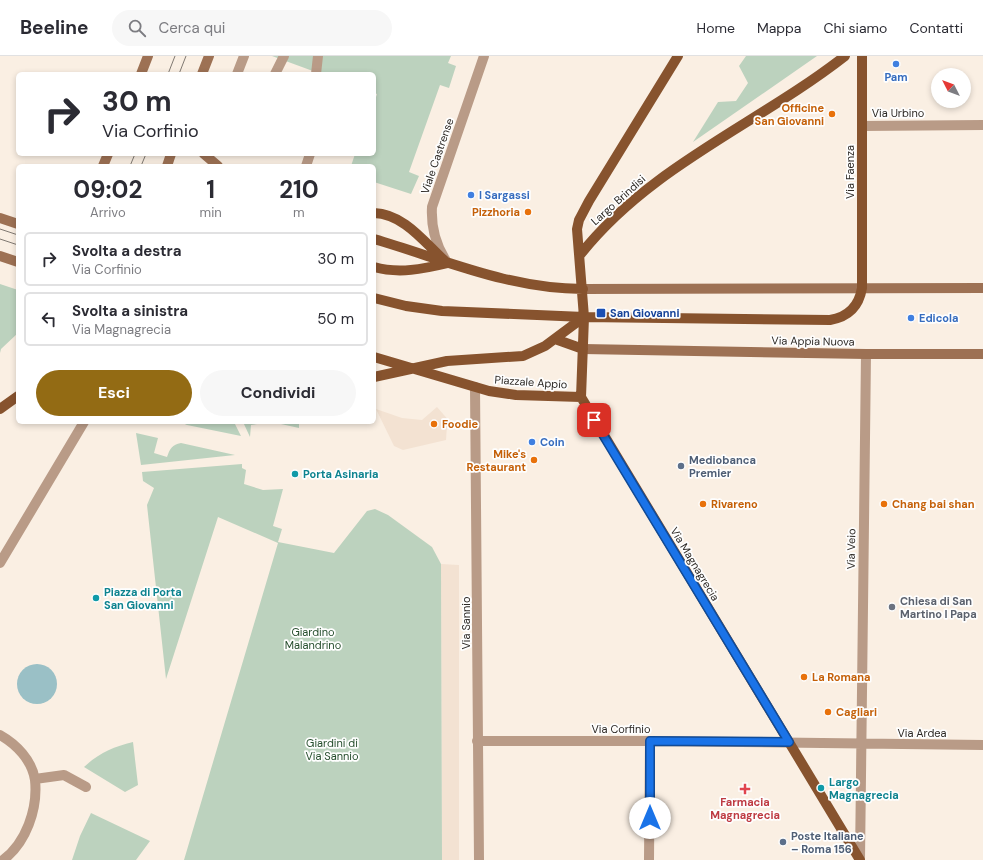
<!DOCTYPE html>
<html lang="it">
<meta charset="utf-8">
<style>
body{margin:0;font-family:"DM Sans",sans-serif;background:#f7f7f7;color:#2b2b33;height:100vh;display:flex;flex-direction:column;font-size:15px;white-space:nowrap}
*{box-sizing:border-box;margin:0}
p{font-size:13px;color:#7c7c81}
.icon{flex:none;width:22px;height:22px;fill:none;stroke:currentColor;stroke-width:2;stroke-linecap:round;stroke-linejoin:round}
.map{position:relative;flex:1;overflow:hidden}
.sheet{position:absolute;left:16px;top:108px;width:360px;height:260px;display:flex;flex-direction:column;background:#fff;border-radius:6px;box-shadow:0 2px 6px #0003}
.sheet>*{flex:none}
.hud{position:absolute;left:16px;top:16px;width:360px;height:84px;border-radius:6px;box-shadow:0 2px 6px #0003;background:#fff;color:#2b2b33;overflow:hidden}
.needle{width:26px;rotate:312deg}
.buttons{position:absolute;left:931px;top:12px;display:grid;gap:8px}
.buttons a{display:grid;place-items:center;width:40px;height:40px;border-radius:50%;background:#fff;box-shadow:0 2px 6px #0003;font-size:20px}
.pin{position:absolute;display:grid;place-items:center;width:34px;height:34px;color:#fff;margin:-17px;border-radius:8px;box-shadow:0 2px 6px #0006}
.me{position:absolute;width:44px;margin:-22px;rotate:0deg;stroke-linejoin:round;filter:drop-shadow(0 0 3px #0008)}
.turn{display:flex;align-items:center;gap:14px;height:84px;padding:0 20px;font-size:18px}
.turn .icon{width:52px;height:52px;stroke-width:2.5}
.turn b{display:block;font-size:28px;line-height:34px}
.eta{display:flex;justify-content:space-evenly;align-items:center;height:68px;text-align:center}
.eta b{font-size:24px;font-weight:700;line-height:28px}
.primary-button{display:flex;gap:8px;margin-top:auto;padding:8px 20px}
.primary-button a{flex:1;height:46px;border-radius:24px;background:#936b14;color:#fff;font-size:16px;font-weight:700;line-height:46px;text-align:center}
.primary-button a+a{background:#f7f7f7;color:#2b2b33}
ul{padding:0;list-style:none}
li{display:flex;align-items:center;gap:12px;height:54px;margin:0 8px 6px;padding:0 12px;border:2px solid #e1e1e2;border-radius:6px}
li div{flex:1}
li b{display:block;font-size:15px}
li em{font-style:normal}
header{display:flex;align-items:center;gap:24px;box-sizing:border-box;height:56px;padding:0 20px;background:#fff;border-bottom:1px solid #e1e1e2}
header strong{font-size:19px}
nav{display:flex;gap:22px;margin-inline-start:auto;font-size:14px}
.search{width:280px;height:36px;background:#f7f7f7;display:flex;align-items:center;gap:10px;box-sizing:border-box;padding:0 14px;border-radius:22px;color:#7c7c81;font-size:15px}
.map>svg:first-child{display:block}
</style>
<header>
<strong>Beeline</strong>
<div class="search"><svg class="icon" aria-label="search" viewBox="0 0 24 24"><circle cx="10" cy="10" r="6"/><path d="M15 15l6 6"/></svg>Cerca qui</div>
<nav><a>Home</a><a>Mappa</a><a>Chi siamo</a><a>Contatti</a></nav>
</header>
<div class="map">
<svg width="983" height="804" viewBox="0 0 983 804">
<rect width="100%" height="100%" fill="#faefe3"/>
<path fill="#f3e2d2" d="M 437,351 L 450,366 L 447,369 L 446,384 L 403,394 L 394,390 L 376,353 L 402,362 L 422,364 Z
M 441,508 L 459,509 L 459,804 L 442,804 Z"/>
<path fill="#bcd2be" d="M 272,0 L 451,0 L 448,7 L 456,10 L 449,32 L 440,29 L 409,116 L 419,120 L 411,138 L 374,126 L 374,110 L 351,110 L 355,98 L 374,98 L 374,47 L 377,38 L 374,37 L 374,18 L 321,18 Z
M 746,0 L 817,0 L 693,86 L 718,46 L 736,45 L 748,27 L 739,10 Z
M 0,228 L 18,234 L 18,277 L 1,293 L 0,297 Z
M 180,366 L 234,366 L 241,380 L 187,369 Z
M 243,366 L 269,366 L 251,369 L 250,381 Z
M 272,366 L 299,366 L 299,372 Z
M 136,377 L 158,382 L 154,397 L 167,401 C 170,392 172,389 181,387 L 235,399 L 141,409 Z
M 242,408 L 242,412 L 246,414 L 244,428 L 263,434 L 283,433 L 273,470 L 282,473 L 278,486 L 334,497 L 367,455 L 375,453 L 388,459 L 432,491 L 441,508 L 442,804 L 184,804 L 278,487 L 218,461 L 166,623 L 147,449 L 154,432 L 143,425 L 142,416 Z
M 133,686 L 138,729 L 125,736 L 84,711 C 99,697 113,691 133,686 Z
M 91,757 L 150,785 L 136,804 L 72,804 L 80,780 Z"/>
<path fill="#9ac0c6" d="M17 628a20 20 0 1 1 40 0a20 20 0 1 1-40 0Z"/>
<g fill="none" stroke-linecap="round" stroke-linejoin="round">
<path stroke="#b99b87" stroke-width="10" d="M 237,18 L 244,0
M 275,18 L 284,0
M 316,18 L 318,0
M 306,110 L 310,98
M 0,507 L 84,366
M 0,679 C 16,688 32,704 35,724 C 38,753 26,787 3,804
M 35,723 L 64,719 L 86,731"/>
<path stroke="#b99b87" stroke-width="10" d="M 862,70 L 983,69
M 445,203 C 435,187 431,169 432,151 L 484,0
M 475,331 L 479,804
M 477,685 L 650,685 L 983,689
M 649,804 L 650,685
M 860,804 L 866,298"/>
<path stroke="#9d7154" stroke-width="10" d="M 141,18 L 148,0
M 202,18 L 209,0
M 204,98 L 218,110
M 103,110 L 108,98
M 167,110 L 171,98
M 0,162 L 18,168
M 0,200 L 18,206
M 583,233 L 983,232
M 583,293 L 866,298 L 983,298"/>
<path stroke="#87532e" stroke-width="10" d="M 678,0 L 589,145 L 579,164 L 577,173 L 584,261 L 581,341 L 860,804
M 374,157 C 404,158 424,186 445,205
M 374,183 C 443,203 509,233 583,233
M 580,199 C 650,110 758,68 845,0
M 374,211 C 399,218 423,213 448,207
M 374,242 L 406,250 L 442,255 L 584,261 L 830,264 C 848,261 859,250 862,232 L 862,0
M 555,283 L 583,293
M 374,301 L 489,335 L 516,339 L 581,341
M 374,321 L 447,305 L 523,300 L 545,290 L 584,261
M 0,353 L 18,340"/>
<path stroke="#807972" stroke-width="1" d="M 168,18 L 175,0
M 179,18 L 186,0
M 130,110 L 135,98
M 141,110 L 146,98
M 0,173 L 18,179
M 0,183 L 18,189"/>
</g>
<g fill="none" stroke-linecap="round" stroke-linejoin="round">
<g stroke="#114b97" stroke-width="10">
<path id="route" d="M 594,364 L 789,686 L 650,685 L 650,762"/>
</g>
<use href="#route" stroke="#1a73e8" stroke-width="7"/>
</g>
<g fill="#3f7fe0" stroke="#fefefe" stroke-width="1.5">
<circle cx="896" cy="8" r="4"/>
<circle cx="471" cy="139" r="4"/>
<circle cx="911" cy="262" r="4"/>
<circle cx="532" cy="386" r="4"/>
</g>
<g fill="#e8710a" stroke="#fefefe" stroke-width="1.5">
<circle cx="832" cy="58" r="4"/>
<circle cx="528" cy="156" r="4"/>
<circle cx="434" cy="368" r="4"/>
<circle cx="534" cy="404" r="4"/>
<circle cx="703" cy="448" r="4"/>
<circle cx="884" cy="448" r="4"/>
<circle cx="804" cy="621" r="4"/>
<circle cx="828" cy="656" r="4"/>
</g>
<rect fill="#1a4fb4" stroke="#fefefe" stroke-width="1.5" x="596" y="252" width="10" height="10" rx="2"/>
<g fill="#5c6f8a" stroke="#fefefe" stroke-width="1.5">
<circle cx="681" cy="410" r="4"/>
<circle cx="783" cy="786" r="4"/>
</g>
<g fill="#0f9aa8" stroke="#fefefe" stroke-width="1.5">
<circle cx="295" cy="418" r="4"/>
<circle cx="96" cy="542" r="4"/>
<circle cx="821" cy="732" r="4"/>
</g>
<circle fill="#6b7280" stroke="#fefefe" stroke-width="1.5" cx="892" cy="551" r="4"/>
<path fill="#e0444e" stroke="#fefefe" stroke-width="1.5" d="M743 727h4v4h4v4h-4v4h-4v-4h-4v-4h4z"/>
<g text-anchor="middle" stroke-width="3.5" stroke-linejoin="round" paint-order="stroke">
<g font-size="11" font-weight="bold" fill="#366cbe" stroke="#fefefe" text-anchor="start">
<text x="896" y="25" text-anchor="middle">Pam</text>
<text x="479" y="143">I Sargassi</text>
<text x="919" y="266">Edicola</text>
<text x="540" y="390">Coin</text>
</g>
<g font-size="11" font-weight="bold" fill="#c56008" stroke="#fefefe" text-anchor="start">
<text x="824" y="56" text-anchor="end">Officine<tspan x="824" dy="13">San Giovanni</tspan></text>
<text x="520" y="160" text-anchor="end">Pizzhoria</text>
<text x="442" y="372">Foodie</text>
<text x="526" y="402" text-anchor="end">Mike's<tspan x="526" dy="13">Restaurant</tspan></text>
<text x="711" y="452">Rivareno</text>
<text x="892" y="452">Chang bai shan</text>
<text x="812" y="625">La Romana</text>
<text x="836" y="660">Cagliari</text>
</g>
<g font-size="11" fill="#2c2824" stroke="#fefefe">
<text x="898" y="61">Via Urbino</text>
<text transform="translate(437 100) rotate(-71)" y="4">Viale Castrense</text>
<text transform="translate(850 116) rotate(-90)" y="4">Via Faenza</text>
<text transform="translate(618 144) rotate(-42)" y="4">Largo Brindisi</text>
<text transform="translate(813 285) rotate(1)" y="4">Via Appia Nuova</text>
<text transform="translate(531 326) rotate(4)" y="4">Piazzale Appio</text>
<text transform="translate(851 493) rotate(-89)" y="4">Via Veio</text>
<text transform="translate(695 508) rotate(59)" y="4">Via Magnagrecia</text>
<text transform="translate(466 567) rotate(-90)" y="4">Via Sannio</text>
<text x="621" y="677">Via Corfinio</text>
<text x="922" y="681">Via Ardea</text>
</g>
<g font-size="11" font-weight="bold" fill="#164399" stroke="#fefefe" text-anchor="start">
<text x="610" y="261">San Giovanni</text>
</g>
<g font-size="11" font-weight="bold" fill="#4e5e75" stroke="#fefefe" text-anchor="start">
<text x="689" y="408">Mediobanca<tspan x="689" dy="13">Premier</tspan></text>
<text x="791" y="784">Poste Italiane<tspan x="791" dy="13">– Roma 156</tspan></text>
</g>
<g font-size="11" font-weight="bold" fill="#0d838f" stroke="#fefefe" text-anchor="start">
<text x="303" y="422">Porta Asinaria</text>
<text x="104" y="540">Piazza di Porta<tspan x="104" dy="13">San Giovanni</tspan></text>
<text x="829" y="730">Largo<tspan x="829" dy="13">Magnagrecia</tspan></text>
</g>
<g font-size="11" font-weight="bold" fill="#5b616d" stroke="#fefefe" text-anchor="start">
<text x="900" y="549">Chiesa di San<tspan x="900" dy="13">Martino I Papa</tspan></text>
</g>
<g font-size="11" fill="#264e2d" stroke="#fefefe">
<text x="313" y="580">Giardino<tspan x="313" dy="13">Malandrino</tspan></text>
<text x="332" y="691">Giardini di<tspan x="332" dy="13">Via Sannio</tspan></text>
</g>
<g font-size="11" font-weight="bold" fill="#be3a42" stroke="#fefefe">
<text x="745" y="750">Farmacia<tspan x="745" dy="13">Magnagrecia</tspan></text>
</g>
</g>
</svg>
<div class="buttons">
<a><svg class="needle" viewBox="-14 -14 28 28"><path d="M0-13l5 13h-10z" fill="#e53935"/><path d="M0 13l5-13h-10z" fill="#7c7c81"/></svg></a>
</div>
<div class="pin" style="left:594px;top:364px;background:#d93025"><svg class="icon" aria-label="arrive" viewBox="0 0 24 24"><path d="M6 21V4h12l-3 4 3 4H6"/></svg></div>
<svg class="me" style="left:650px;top:762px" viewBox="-20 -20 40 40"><circle r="19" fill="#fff"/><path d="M0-13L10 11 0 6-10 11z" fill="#1a73e8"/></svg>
<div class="hud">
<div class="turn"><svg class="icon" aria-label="right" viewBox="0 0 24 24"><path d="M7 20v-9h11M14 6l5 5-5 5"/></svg><div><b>30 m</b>Via Corfinio</div></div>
</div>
<section class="sheet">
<div class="eta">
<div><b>09:02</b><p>Arrivo</p></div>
<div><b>1</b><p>min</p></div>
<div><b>210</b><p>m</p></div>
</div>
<ul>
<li><svg class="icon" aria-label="right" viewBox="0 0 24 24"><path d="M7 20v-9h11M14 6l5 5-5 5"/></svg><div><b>Svolta a destra</b><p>Via Corfinio</p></div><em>30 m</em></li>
<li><svg class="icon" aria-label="left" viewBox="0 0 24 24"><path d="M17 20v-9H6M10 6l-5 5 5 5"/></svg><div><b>Svolta a sinistra</b><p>Via Magnagrecia</p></div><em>50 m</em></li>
</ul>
<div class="primary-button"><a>Esci</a><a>Condividi</a></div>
</section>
</div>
